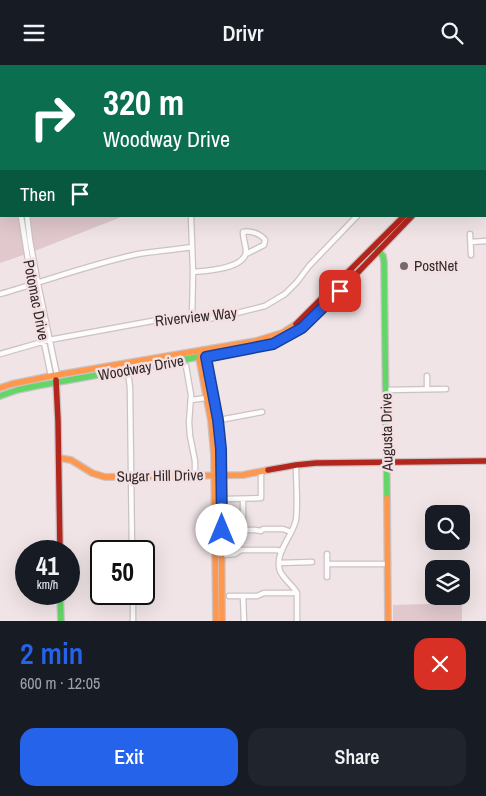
<!DOCTYPE html>
<meta charset="utf-8">
<style>
body{margin:0;font-family:"Archivo Narrow",sans-serif;background:#20242c;color:#f1f3f6;height:100vh;display:flex;flex-direction:column;font-size:19px;white-space:nowrap}
*{box-sizing:border-box;margin:0}
p{font-size:16px;color:#9ea1a6}
.icon{flex:none;width:28px;height:28px;fill:none;stroke:currentColor;stroke-width:2;stroke-linecap:round;stroke-linejoin:round}
.map{position:relative;height:556px;overflow:hidden}
.drawer{display:flex;flex-direction:column;background:#171b24;flex:1}
.drawer>*{flex:none}
.top-card{position:absolute;left:0px;top:0px;width:486px;height:152px;box-shadow:0 5px 20px #0002;background:#0b6e4f;color:#fff;overflow:hidden}
.buttons{position:absolute;left:425px;top:440px;display:grid;gap:10px}
.buttons a{display:grid;place-items:center;width:45px;height:45px;border-radius:10px;background:#171b24;box-shadow:0 5px 20px #0002;font-size:25px}
.speed{position:absolute;left:15px;top:475px;display:flex;gap:10px;font-size:25px;font-weight:700;text-align:center}
.speed>*{display:grid;place-content:center;width:65px;height:65px;border-radius:50%;background:#171b24;box-shadow:0 5px 20px #0002;line-height:1}
.speed small{font-size:12px;font-weight:400}
.speed .limit{border:2px solid #111;border-radius:8px;background:#fff;color:#111}
.pin{position:absolute;display:grid;place-items:center;width:42px;height:42px;color:#fff;margin:-21px;border-radius:10px;box-shadow:0 2px 8px #0006}
.me{position:absolute;width:55px;margin:-28px;rotate:0deg;stroke-linejoin:round;filter:drop-shadow(0 0 4px #0008)}
.turn{display:flex;align-items:center;gap:18px;height:105px;padding:0 20px;font-size:22px}
.turn .icon{width:65px;height:65px;stroke-width:2.5}
.turn b{display:block;font-size:35px;line-height:42px}
.then{display:flex;align-items:center;height:48px;padding:0 20px;background:#0003;gap:10px;font-size:19px}
.round{display:grid;place-items:center;flex:none;width:52px;height:52px;border-radius:15px;background:#20242c}
.head{display:flex;align-items:center;justify-content:space-between;height:85px;padding:0 20px}
h1{font-size:30px;font-weight:600;line-height:38px;color:#2563eb}
.action{display:flex;gap:10px;margin-top:auto;padding:10px 20px}
.action a{flex:1;height:58px;border-radius:15px;background:#2563eb;color:#fff;font-size:20px;font-weight:600;line-height:58px;text-align:center}
.action a+a{background:#20242c;color:#f1f3f6}
header{display:flex;justify-content:space-between;align-items:center;height:65px;padding:0 20px;background:#171b24;font-size:22px;font-weight:600}
.map>svg:first-child{display:block}
</style>
<header><svg class="icon" aria-label="menu" viewBox="0 0 24 24"><path d="M4 6h16M4 12h16M4 18h16"/></svg>Drivr<svg class="icon" aria-label="search" viewBox="0 0 24 24"><circle cx="10" cy="10" r="6"/><path d="M15 15l6 6"/></svg></header>
<div class="map">
<svg width="486" height="556" viewBox="0 0 486 556">
<rect width="100%" height="100%" fill="#f0e4e6"/>
<path fill="#e0c8cc" d="M 0,0 L 163,0 L 163,1 L 1,1 L 1,151 L 124,151 L 32,187 L 0,198 Z
M 462,538 L 462,556 L 393,556 L 393,540 Z"/>
<g fill="none" stroke-linecap="round" stroke-linejoin="round">
<g stroke="#cbc2c4" stroke-width="7">
<path id="street" d="M 420,0 L 420,1
M 198,1 L 198,0
M 272,1 L 276,0
M 0,134 L 1,135
M 21,151 L 32,220 L 51,311
M 27,151 L 30,176 L 38,219 L 57,310
M 191,151 L 193,207 L 192,254
M 470,169 L 471,190
M 471,177 L 486,176
M 193,207 C 206,206 244,204 246,187 C 246,180 243,174 243,167 C 250,165 261,169 265,175 L 264,180 L 246,189
M 0,229 C 46,216 91,199 138,189 C 155,186 174,185 192,182
M 0,289 L 49,275 L 163,254 L 176,253 L 192,254 L 207,254 L 225,251 L 265,241 L 285,229 L 297,217 L 309,201 L 357,151
M 127,298 L 130,323 L 132,486
M 186,301 L 191,330 L 189,357 L 190,371 L 195,396 L 195,411
M 427,311 L 427,324
M 386,325 L 446,324
M 191,335 L 206,333
M 214,356 L 262,347
M 296,400 C 296,416 298,440 296,455 C 292,472 274,488 280,506 C 284,515 293,520 297,528 L 297,556
M 227,434 L 261,433 L 261,406
M 243,434 L 243,465
M 229,465 L 255,465 L 261,466 L 263,464 L 283,464 L 291,467
M 219,485 C 227,482 235,485 243,485 C 254,485 265,485 276,485 L 282,486
M 327,489 L 327,512
M 221,490 L 235,489 L 241,485
M 279,498 L 312,497
M 327,499 L 388,499
M 133,529 L 133,556
M 229,531 L 257,531 L 264,528 L 297,528
M 243,531 L 244,556"/>
</g>
<g stroke="#cbc2c4" stroke-width="8">
<path id="fast" d="M 485,67 L 486,66
M 376,183 L 383,191 L 384,197 L 387,433
M 0,331 L 17,325 L 36,321 L 265,280
M 60,529 L 61,556"/>
</g>
<g stroke="#cbc2c4" stroke-width="8">
<path id="slow" d="M 485,77 L 486,76
M 201,290 L 199,293 L 211,356 L 214,390 L 216,556
M 205,290 L 216,346 L 221,384 L 222,556
M 0,323 L 12,319 L 51,311 L 256,276 L 282,268 L 296,259
M 59,393 L 71,395 L 92,408 L 105,412 L 243,410 L 268,405
M 387,433 L 388,556"/>
</g>
<g stroke="#cbc2c4" stroke-width="8">
<path id="jam" d="M 296,259 L 404,151
M 265,280 L 273,279 L 302,263 L 340,226 L 412,151
M 56,315 L 58,356 L 60,486
M 268,405 L 296,400 L 316,398 L 486,396"/>
</g>
<use href="#street" stroke="#fdfbfb" stroke-width="4.5"/>
<use href="#fast" stroke="#63d668" stroke-width="5.5"/>
<use href="#slow" stroke="#ff974d" stroke-width="5.5"/>
<use href="#jam" stroke="#b3261e" stroke-width="5.5"/>
</g>
<g fill="none" stroke-linecap="round" stroke-linejoin="round">
<g stroke="#184099" stroke-width="12">
<path id="route" d="M 222,465 L 221,384 L 218,355 L 206,292 L 273,279 L 302,263 L 340,226"/>
</g>
<use href="#route" stroke="#2563eb" stroke-width="9"/>
</g>
<circle fill="#746a6c" stroke="#f4e0e2" stroke-width="2" cx="404" cy="201" r="5"/>
<g text-anchor="middle" stroke-width="5" stroke-linejoin="round" paint-order="stroke">
<g font-size="15" fill="#31292a" stroke="#f4e0e2" text-anchor="start">
<text x="414" y="206">PostNet</text>
</g>
<g font-size="15" fill="#31292a" stroke="#f4e0e2">
<text transform="translate(36 235) rotate(79)" y="5">Potomac Drive</text>
<text transform="translate(196 252) rotate(-6)" y="5">Riverview Way</text>
<text transform="translate(141 303) rotate(-10)" y="5">Woodway Drive</text>
<text transform="translate(387 367) rotate(-91)" y="5">Augusta Drive</text>
<text transform="translate(160 411) rotate(-1)" y="5">Sugar Hill Drive</text>
</g>
</g>
</svg>
<div class="buttons">
<a><svg class="icon" aria-label="search" viewBox="0 0 24 24"><circle cx="10" cy="10" r="6"/><path d="M15 15l6 6"/></svg></a>
<a><svg class="icon" aria-label="layers" viewBox="0 0 24 24"><path d="M12 4l9 5-9 5-9-5zM3 14l9 5 9-5"/></svg></a>
</div>
<div class="speed"><div>41<small>km/h</small></div><div class="limit">50</div></div>
<div class="pin" style="left:340px;top:226px;background:#d93025"><svg class="icon" aria-label="arrive" viewBox="0 0 24 24"><path d="M6 21V4h12l-3 4 3 4H6"/></svg></div>
<svg class="me" style="left:222px;top:465px" viewBox="-20 -20 40 40"><circle r="19" fill="#fff"/><path d="M0-13L10 11 0 6-10 11z" fill="#2563eb"/></svg>
<div class="top-card">
<div class="turn"><svg class="icon" aria-label="right" viewBox="0 0 24 24"><path d="M7 20v-9h11M14 6l5 5-5 5"/></svg><div><b>320 m</b>Woodway Drive</div></div>
<div class="then">Then<svg class="icon" aria-label="arrive" viewBox="0 0 24 24"><path d="M6 21V4h12l-3 4 3 4H6"/></svg></div>
</div>
</div>
<section class="drawer">
<div class="head"><div><h1>2 min</h1><p>600 m · 12:05</p></div><a class="round" style="background:#d93025;color:#fff"><svg class="icon" aria-label="close" viewBox="0 0 24 24"><path d="M6 6l12 12M18 6L6 18"/></svg></a></div>
<div class="action"><a>Exit</a><a>Share</a></div>
</section>
